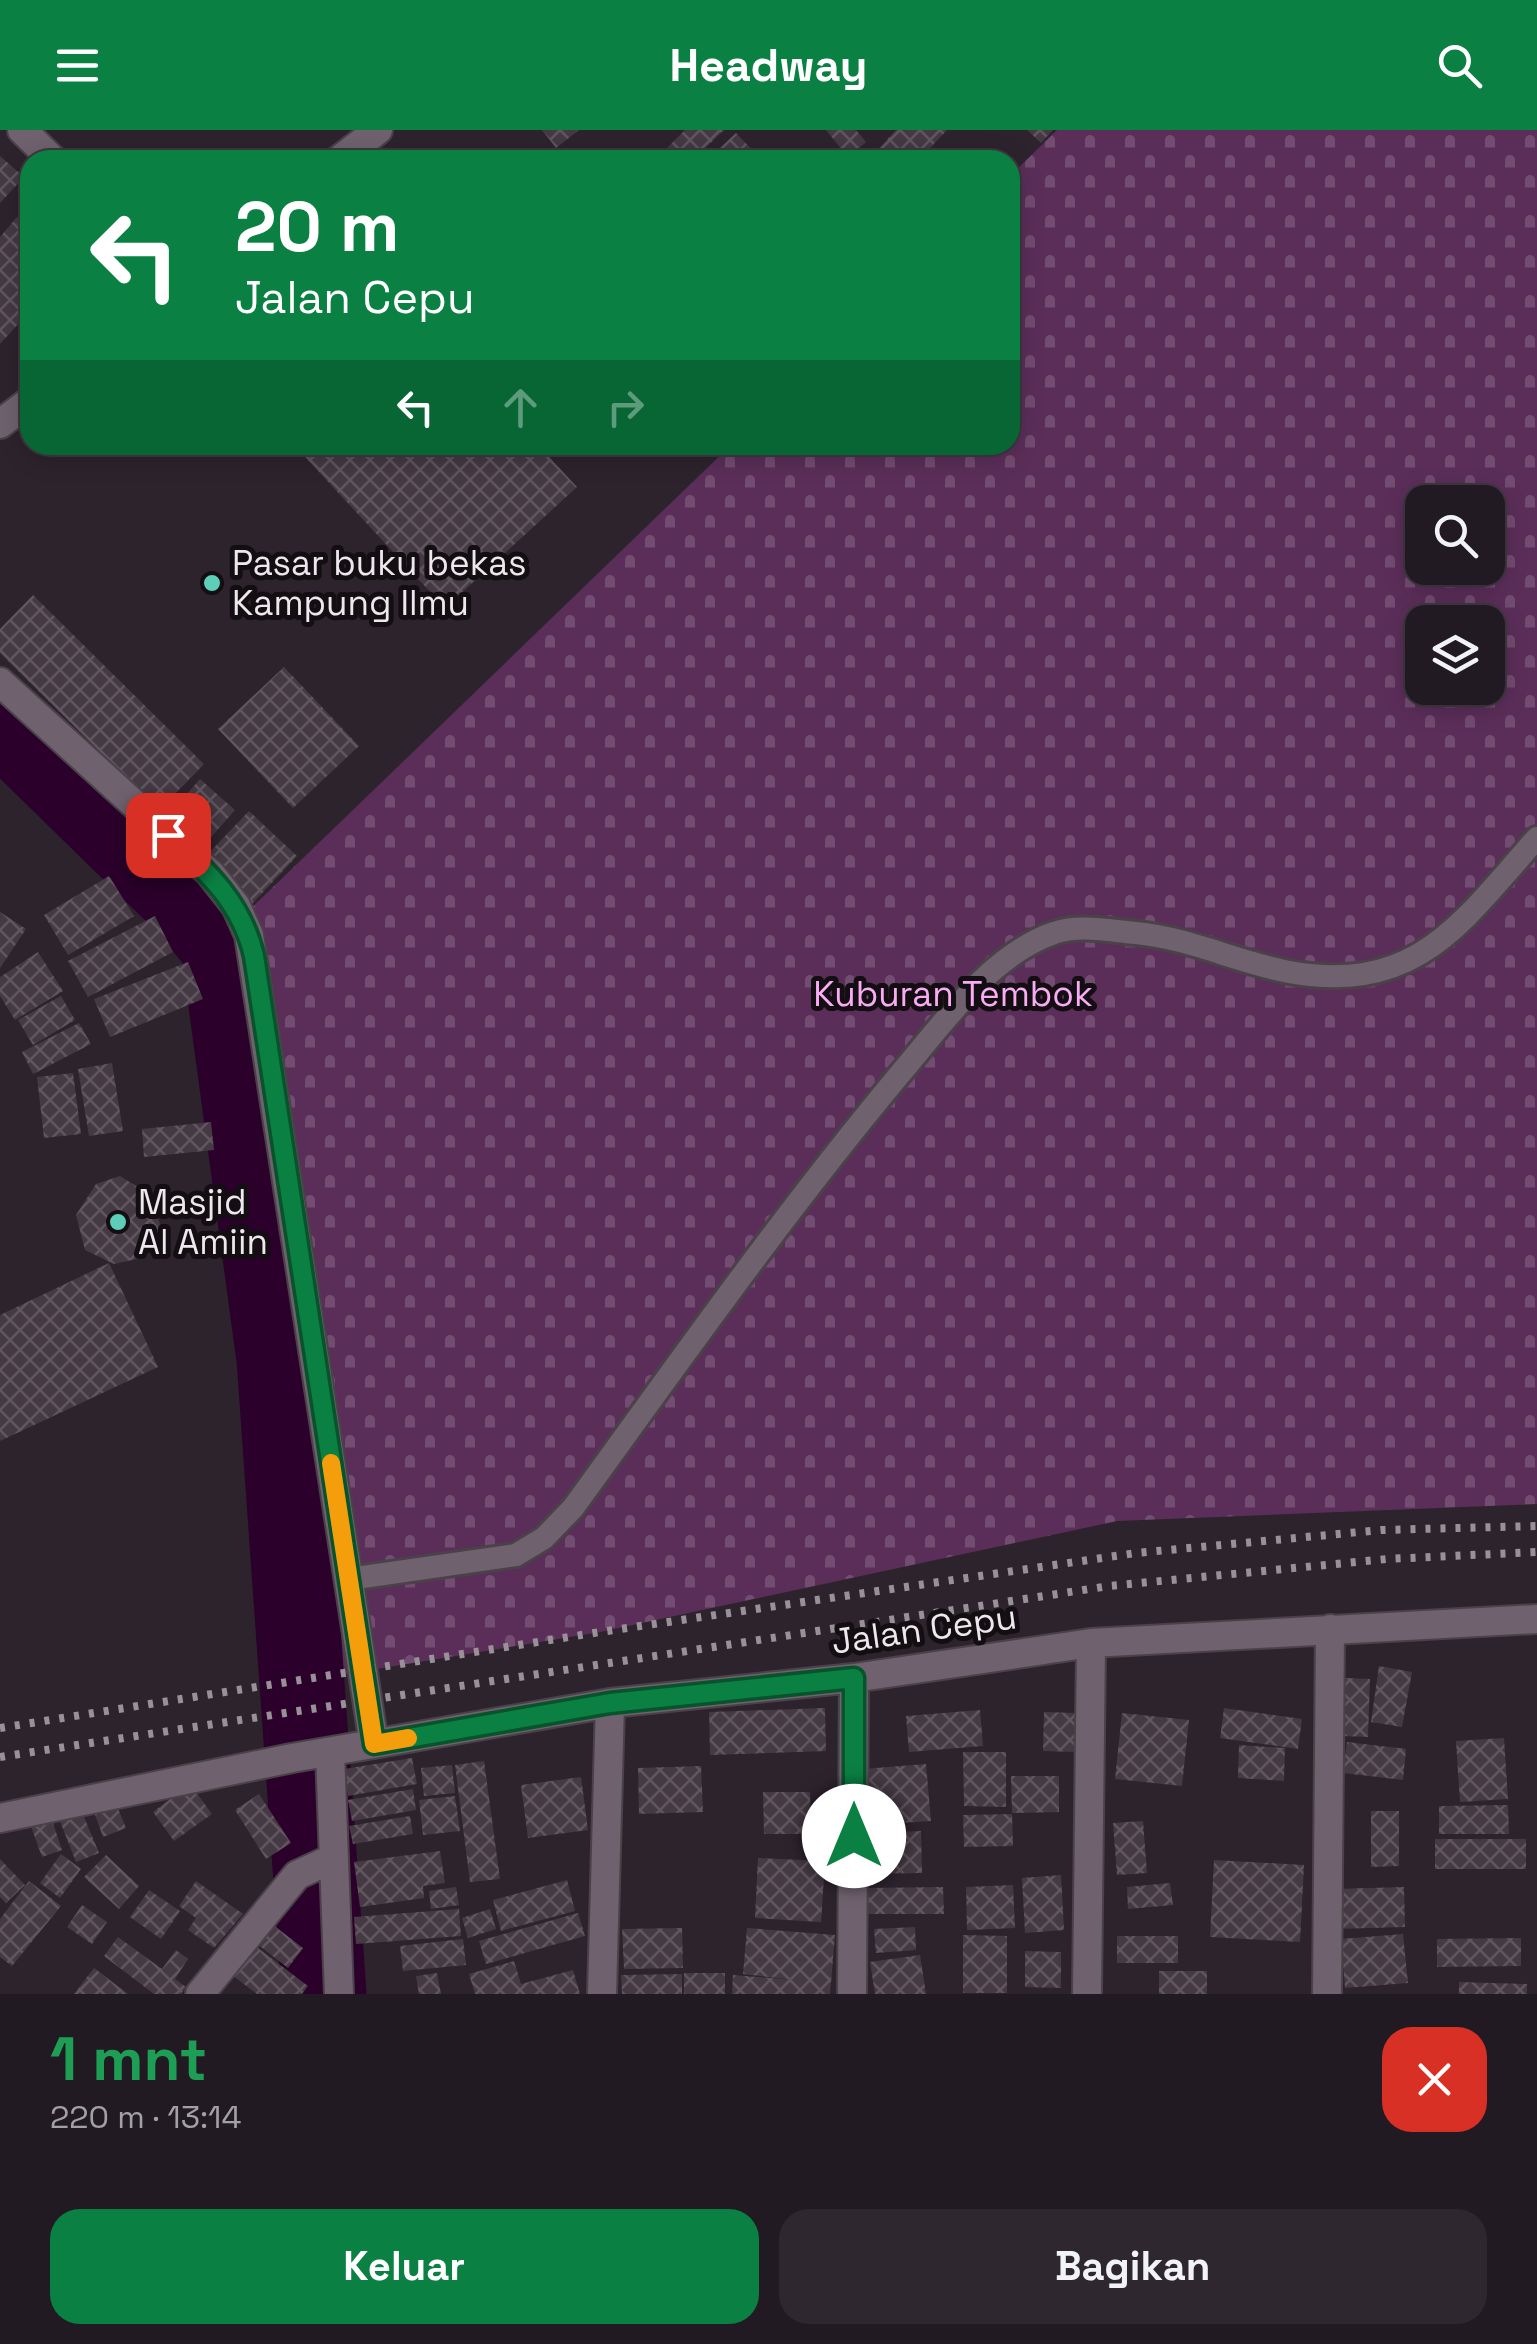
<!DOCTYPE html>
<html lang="id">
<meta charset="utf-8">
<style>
body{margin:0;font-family:"Space Grotesk",sans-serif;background:#2e272f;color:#f1f3f6;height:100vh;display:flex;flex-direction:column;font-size:38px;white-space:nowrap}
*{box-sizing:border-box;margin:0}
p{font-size:32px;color:#a2a1a5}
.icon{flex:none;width:55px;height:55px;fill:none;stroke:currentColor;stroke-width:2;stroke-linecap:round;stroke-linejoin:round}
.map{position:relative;height:1864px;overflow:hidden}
.sheet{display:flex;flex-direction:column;background:#221a22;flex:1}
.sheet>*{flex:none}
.banner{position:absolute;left:20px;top:20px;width:1000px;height:305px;border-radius:30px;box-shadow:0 5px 25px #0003,0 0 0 2px #3f3840;background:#0b8043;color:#fff;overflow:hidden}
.fabs{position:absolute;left:1405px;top:355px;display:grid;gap:20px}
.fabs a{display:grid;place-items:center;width:100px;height:100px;border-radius:20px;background:#221a22;box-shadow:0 5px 25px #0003,0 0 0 2px #3f3840;font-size:50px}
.pin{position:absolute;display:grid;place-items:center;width:85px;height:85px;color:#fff;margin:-42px;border-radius:20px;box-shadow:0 5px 15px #0006}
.me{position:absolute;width:110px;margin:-55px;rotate:0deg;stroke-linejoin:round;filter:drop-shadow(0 0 8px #0008)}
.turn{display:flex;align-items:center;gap:35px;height:210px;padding:0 50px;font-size:45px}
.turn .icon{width:130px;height:130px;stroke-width:2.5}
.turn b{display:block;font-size:70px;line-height:85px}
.lanes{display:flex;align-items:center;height:95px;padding:0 50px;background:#0003;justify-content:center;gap:50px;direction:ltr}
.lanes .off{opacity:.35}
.round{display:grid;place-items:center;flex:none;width:105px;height:105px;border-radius:30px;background:#2e272f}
.overview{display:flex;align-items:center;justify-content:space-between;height:170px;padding:0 50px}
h1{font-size:60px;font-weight:600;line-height:75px;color:#1e9e55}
.action{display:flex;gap:20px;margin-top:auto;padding:20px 50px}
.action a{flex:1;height:115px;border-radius:30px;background:#0b8043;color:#fff;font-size:40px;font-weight:600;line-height:115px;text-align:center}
.action a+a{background:#2e272f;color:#f1f3f6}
header{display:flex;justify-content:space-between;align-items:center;height:130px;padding:0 50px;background:#0b8043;color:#fff;font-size:45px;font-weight:600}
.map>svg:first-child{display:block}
</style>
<header><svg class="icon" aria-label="menu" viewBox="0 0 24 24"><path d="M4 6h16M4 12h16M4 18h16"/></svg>Headway<svg class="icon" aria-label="search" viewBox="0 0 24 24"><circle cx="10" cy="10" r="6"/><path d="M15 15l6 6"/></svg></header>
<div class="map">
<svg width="1537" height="1864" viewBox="0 0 1537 1864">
<defs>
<pattern id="cemetery-stones" width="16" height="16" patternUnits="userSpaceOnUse" patternTransform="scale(2.5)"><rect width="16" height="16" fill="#5b2e59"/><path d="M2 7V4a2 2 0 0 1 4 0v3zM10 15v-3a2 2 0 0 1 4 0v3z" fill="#734c71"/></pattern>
<pattern id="building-cross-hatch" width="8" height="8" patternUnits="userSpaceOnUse" patternTransform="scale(2.5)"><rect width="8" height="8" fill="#453943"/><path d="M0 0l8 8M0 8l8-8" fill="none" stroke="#60565e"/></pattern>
</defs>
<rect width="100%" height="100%" fill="#2d232d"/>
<path fill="url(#cemetery-stones)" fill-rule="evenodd" d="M 1057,0 L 1537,0 L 1537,1374 L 1117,1391 L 600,1502 L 334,1546 L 236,793 L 731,315 L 1010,315 L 1010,46 ZM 1422,372 L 1488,372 L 1488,438 L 1422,438 ZM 1422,492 L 1488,492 L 1488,558 L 1422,558 Z"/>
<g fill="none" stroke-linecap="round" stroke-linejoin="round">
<path stroke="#2b002b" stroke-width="85" d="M 0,589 L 188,773 L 223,815 L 279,1229 L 324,1864"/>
</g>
<path fill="url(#building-cross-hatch)" d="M 542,0 L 579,0 L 556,18 Z
M 685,0 L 724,0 L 693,30 L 655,30 Z
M 826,0 L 856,0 L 866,12 L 848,27 Z
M 896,0 L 947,0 L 919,30 L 868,30 Z
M 1027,0 L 1053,0 L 1041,13 Z
M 736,3 L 762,30 L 707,30 Z
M 0,26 L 24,47 L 0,73 Z
M 17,87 L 30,99 L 30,181 L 0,214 L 0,107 Z
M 294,315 L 538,315 L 577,357 L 445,478 Z
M 33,465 L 204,634 L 159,680 L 0,523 L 0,499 Z
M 284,537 L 359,616 L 293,678 L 218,599 Z
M 200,649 L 235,680 L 198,722 L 163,691 Z
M 249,681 L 297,726 L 251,775 L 202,730 Z
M 109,746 L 134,786 L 68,825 L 44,785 Z
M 0,782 L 26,799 L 0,838 Z
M 155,786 L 173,822 L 88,867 L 68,831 Z
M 38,822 L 63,861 L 15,890 L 0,866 L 0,847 Z
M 188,832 L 203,869 L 110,907 L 94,869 Z
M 61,866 L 75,890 L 33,915 L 18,890 Z
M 79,893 L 91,914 L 33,944 L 22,922 Z
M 112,933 L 123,1001 L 89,1006 L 78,939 Z
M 73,943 L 81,1004 L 44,1008 L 37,947 Z
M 211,992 L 214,1020 L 144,1027 L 142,999 Z
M 120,1046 L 152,1066 L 161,1098 L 141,1128 L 114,1134 L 85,1120 L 76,1085 L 96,1054 Z
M 109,1133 L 158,1237 L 0,1311 L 0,1185 Z
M 1379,1536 L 1412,1542 L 1402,1597 L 1371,1592 Z
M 1345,1548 L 1370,1549 L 1368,1607 L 1342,1606 Z
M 825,1578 L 826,1621 L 710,1625 L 709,1582 Z
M 1224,1578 L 1302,1589 L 1298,1619 L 1220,1608 Z
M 980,1580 L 983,1616 L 909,1622 L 906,1586 Z
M 1044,1582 L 1077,1583 L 1076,1622 L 1043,1621 Z
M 1122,1583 L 1189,1590 L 1182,1656 L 1115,1649 Z
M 1504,1608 L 1508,1669 L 1460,1672 L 1456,1611 Z
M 1347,1612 L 1406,1619 L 1403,1650 L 1343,1643 Z
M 1239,1615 L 1285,1618 L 1284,1651 L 1238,1648 Z
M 963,1622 L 1006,1622 L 1006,1677 L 964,1676 Z
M 412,1628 L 417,1654 L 348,1666 L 344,1639 Z
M 484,1631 L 500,1749 L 470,1752 L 455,1635 Z
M 926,1634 L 931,1691 L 867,1695 L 863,1639 Z
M 452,1635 L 455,1663 L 424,1666 L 421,1638 Z
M 701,1636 L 703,1682 L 639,1684 L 638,1638 Z
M 1011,1646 L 1059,1646 L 1059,1682 L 1012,1683 Z
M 581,1647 L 588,1700 L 528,1708 L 521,1655 Z
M 190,1654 L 212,1684 L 174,1711 L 153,1682 Z
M 413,1659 L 416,1680 L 352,1691 L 348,1670 Z
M 763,1662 L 810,1662 L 811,1704 L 764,1704 Z
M 259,1664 L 291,1713 L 266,1729 L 235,1680 Z
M 455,1666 L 460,1701 L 423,1705 L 419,1670 Z
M 115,1671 L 126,1698 L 103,1707 L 93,1679 Z
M 1508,1675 L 1509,1704 L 1439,1704 L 1439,1676 Z
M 80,1677 L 99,1723 L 76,1732 L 58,1686 Z
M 1371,1681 L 1399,1681 L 1399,1736 L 1371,1737 Z
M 50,1684 L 62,1720 L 42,1727 L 29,1691 Z
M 1012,1684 L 1013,1716 L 964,1717 L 963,1685 Z
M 410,1686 L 413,1704 L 353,1714 L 349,1696 Z
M 1143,1691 L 1147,1743 L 1117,1745 L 1113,1693 Z
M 921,1701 L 922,1743 L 869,1744 L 868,1703 Z
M 1435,1709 L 1526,1709 L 1526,1739 L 1435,1739 Z
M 440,1721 L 445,1753 L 423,1756 L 424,1768 L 360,1777 L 354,1732 Z
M 61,1724 L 81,1739 L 60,1768 L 40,1753 Z
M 106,1725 L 139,1756 L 119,1779 L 84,1747 Z
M 758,1728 L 825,1731 L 821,1792 L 755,1788 Z
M 0,1729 L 25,1755 L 6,1773 L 0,1767 Z
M 1214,1730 L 1304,1735 L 1300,1812 L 1210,1807 Z
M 1061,1745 L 1064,1800 L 1025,1803 L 1022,1748 Z
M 567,1750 L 575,1781 L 501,1801 L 493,1770 Z
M 29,1751 L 61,1776 L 12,1836 L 0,1827 L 0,1789 Z
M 196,1751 L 243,1784 L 214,1818 L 188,1800 L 196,1788 L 179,1776 Z
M 1170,1753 L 1173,1775 L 1128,1779 L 1127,1757 Z
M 1013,1755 L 1015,1798 L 967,1800 L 966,1757 Z
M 456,1757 L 459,1775 L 431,1779 L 429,1761 Z
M 943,1757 L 944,1784 L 867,1784 L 867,1758 Z
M 1404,1757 L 1405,1797 L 1335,1799 L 1334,1759 Z
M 149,1760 L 180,1781 L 161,1809 L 130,1787 Z
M 82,1775 L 107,1792 L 92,1814 L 67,1797 Z
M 459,1779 L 461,1806 L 356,1814 L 354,1787 Z
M 490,1779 L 496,1799 L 468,1808 L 462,1788 Z
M 578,1783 L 585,1806 L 486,1834 L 479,1811 Z
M 268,1791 L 303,1818 L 288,1838 L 252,1810 Z
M 915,1797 L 916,1820 L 876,1823 L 874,1799 Z
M 682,1798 L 683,1838 L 624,1839 L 622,1799 Z
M 747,1798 L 835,1805 L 830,1864 L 732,1864 L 733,1845 L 795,1850 L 743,1844 Z
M 1403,1804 L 1408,1853 L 1345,1858 L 1341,1809 Z
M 963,1805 L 1007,1806 L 1007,1863 L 963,1863 Z
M 1117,1806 L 1178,1806 L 1178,1833 L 1117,1833 Z
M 118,1807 L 162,1839 L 176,1820 L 188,1829 L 175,1849 L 186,1857 L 181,1864 L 154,1864 L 104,1826 Z
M 1521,1808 L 1521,1836 L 1437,1837 L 1437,1809 Z
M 463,1809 L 466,1835 L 403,1841 L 400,1816 Z
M 254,1815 L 308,1856 L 302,1864 L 257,1864 L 232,1845 Z
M 1025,1821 L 1061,1822 L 1061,1858 L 1025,1857 Z
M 920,1825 L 926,1864 L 875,1864 L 870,1832 Z
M 514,1831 L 521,1854 L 573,1840 L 580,1864 L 475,1864 L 469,1844 Z
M 94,1838 L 128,1864 L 74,1864 Z
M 1159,1841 L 1207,1841 L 1207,1864 L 1159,1864 Z
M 437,1843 L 441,1864 L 419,1864 L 416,1846 Z
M 684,1843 L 725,1843 L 725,1864 L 684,1864 Z
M 682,1844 L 682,1864 L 622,1864 L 621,1845 Z
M 1459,1852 L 1527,1854 L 1527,1864 L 1459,1864 Z"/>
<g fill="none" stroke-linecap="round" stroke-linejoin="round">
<g stroke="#4a4149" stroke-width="28">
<path id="service" d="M 349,1449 L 516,1425 L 544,1408 L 573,1378 C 679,1232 784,1083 900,944 C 942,895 990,825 1054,803 C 1078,794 1111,801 1136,803 C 1189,808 1237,832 1289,842 C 1417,865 1461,793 1537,708"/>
</g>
<g stroke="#4a4149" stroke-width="32">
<path id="minor" d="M 22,0 L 53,30
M 0,552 L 210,743 L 236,776 L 249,805 L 374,1614
M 330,1622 L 339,1864
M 0,1688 L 292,1628 L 610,1573 L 854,1548 L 1091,1513 L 1537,1489
M 200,1864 L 297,1745 L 334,1728
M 602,1864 L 610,1573
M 852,1864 L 854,1548
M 1087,1864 L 1091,1513
M 1327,1864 L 1330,1499"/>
</g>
<g stroke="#4a4149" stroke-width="32">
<path id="tertiary" d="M 339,30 L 378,0
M 0,294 L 30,271"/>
</g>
<use href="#service" stroke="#6f626e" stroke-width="22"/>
<use href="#minor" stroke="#6f626e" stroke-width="28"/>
<use href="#tertiary" stroke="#6f626e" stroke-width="28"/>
<path stroke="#999198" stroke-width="8" stroke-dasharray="5 10" stroke-linecap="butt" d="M 0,1598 L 600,1502 L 1136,1423 L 1381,1400 L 1537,1396
M 0,1627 L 1109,1456 L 1387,1429 L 1537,1422"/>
</g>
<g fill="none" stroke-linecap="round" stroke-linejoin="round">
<g stroke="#07532c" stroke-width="25">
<path id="route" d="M 168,705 C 207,741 242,773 254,826 L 374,1614 L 610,1573 L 854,1548 L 854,1706"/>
</g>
<use href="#route" stroke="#0b8043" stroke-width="18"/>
<path stroke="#f59e0b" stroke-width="18" d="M 331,1333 L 374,1614 L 408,1608"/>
</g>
<g fill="#5dceb8" stroke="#130e12" stroke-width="4">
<circle cx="212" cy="453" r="10"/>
<circle cx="118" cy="1092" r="10"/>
</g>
<g text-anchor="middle" stroke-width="10" stroke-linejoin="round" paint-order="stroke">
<g font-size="35" fill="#eee7ed" stroke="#130e12" text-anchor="start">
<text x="232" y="445">Pasar buku bekas<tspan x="232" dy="40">Kampung Ilmu</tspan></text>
<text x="138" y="1084">Masjid<tspan x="138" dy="40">Al Amiin</tspan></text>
</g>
<g font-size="35" fill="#f9abf4" stroke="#130e12">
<text x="953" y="876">Kuburan Tembok</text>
</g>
<g font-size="35" fill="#eee7ed" stroke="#130e12">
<text transform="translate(924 1499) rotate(-8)" y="12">Jalan Cepu</text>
</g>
</g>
</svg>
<div class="fabs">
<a><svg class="icon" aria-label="search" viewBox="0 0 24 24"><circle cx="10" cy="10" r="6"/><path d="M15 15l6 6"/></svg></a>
<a><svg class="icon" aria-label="layers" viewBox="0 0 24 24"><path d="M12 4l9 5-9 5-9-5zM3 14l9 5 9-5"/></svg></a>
</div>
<div class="pin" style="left:168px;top:705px;background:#d93025"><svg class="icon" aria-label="arrive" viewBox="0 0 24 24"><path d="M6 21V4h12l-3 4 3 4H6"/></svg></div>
<svg class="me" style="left:854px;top:1706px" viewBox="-20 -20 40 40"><circle r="19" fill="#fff"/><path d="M0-13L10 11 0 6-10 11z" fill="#0b8043"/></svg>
<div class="banner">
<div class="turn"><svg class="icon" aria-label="left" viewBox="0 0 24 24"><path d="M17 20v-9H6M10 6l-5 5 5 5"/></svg><div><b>20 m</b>Jalan Cepu</div></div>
<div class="lanes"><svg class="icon" aria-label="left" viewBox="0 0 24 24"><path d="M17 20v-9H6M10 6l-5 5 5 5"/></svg><svg class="icon off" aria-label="ahead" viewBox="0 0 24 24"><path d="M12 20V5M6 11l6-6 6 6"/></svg><svg class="icon off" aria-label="right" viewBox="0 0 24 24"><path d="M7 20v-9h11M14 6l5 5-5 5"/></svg></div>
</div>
</div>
<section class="sheet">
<div class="overview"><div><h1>1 mnt</h1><p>220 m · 13:14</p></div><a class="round" style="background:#d93025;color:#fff"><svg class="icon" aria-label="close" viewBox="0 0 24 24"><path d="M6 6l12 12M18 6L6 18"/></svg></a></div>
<div class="action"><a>Keluar</a><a>Bagikan</a></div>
</section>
